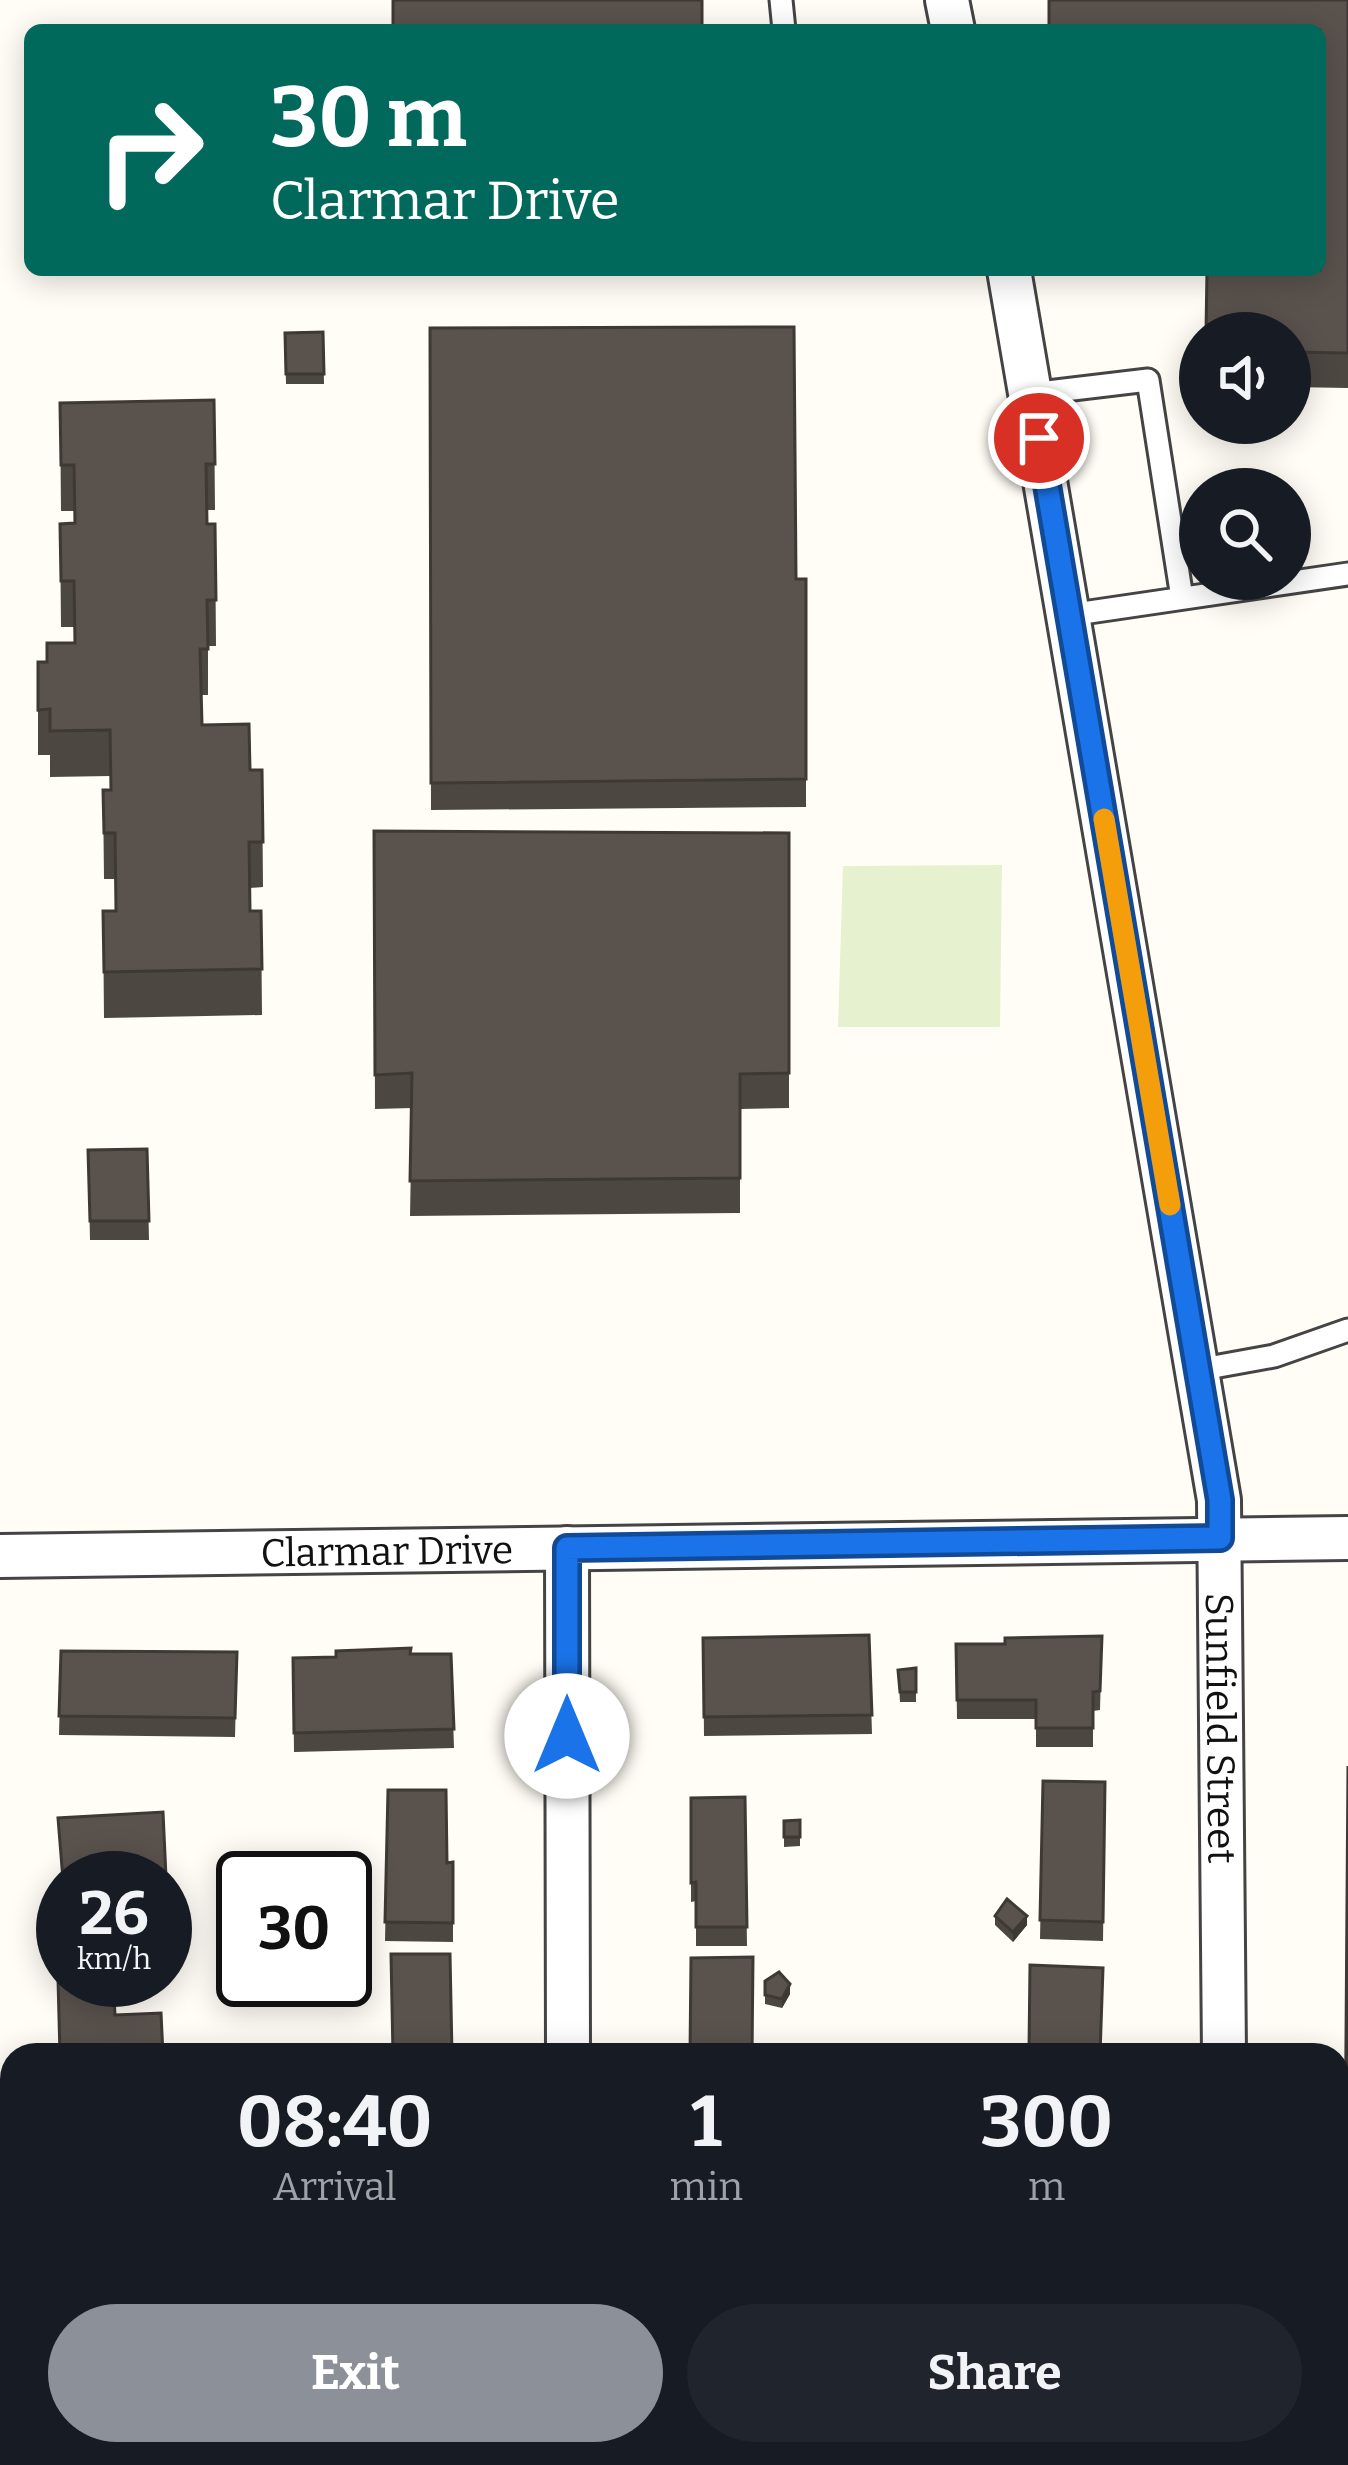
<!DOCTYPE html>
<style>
body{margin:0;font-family:Bitter,serif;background:#20242c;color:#f1f3f6;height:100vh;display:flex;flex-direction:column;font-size:45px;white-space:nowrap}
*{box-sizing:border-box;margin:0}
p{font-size:39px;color:#9ea1a6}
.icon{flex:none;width:66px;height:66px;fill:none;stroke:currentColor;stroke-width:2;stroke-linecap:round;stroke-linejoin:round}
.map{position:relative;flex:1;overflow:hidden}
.sheet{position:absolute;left:0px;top:2043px;width:1350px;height:423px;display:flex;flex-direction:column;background:#171b24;border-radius:36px 36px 0 0;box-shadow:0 6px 30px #0003}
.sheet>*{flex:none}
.top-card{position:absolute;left:24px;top:24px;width:1302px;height:252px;border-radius:18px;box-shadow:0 6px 30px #0003;background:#00695c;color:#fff;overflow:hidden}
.controls{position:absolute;left:1179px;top:312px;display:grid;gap:24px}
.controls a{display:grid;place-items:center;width:132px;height:132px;border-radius:50%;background:#171b24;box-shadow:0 6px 30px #0003;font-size:60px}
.speed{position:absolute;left:36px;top:1851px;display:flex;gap:24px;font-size:60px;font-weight:700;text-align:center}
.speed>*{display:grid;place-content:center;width:156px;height:156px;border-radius:50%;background:#171b24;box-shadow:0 6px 30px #0003;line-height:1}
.speed small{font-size:30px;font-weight:400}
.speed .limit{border:6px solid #111;border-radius:18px;background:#fff;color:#111}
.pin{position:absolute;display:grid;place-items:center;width:102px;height:102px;color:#fff;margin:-51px;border:6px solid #fff;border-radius:50%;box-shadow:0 3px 12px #0007}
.me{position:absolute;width:132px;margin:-66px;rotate:0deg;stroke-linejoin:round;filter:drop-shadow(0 0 9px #0008)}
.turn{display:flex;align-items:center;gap:42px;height:252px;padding:0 48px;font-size:54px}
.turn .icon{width:156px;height:156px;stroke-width:2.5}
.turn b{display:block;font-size:84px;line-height:102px}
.eta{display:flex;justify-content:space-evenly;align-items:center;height:204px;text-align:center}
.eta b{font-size:72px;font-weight:700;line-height:84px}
.cta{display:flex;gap:24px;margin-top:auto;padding:24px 48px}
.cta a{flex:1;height:138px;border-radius:72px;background:#8c9099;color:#fff;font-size:48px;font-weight:700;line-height:138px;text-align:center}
.cta a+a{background:#20242c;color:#f1f3f6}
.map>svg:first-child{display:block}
</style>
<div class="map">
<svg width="1348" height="2465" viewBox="0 0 1348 2465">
<rect width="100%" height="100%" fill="#fffdf5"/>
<path fill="#e6f2cf" d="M 1002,865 L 1000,1027 L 838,1027 L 843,866 Z"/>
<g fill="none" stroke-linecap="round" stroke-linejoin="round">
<g stroke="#444" stroke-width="27">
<path id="lane" d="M 781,0 L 784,30
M 1031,394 L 1148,380 L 1182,598
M 1069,615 L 1348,574
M 1197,1370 L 1274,1356 L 1348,1330
M 1338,2214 L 1348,2214"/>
</g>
<g stroke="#444" stroke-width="48">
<g id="street">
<path d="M 947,0 L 953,30"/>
<path id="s1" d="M 1009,270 L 1219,1500 L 1224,2055"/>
<path d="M 567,1548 L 568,2055"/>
<path id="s2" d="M 0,1556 L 1348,1538"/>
<path d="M 0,2353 L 12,2354"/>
<path d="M 1229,2454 L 1230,2465"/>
</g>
</g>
<use href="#lane" stroke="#fff" stroke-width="21"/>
<use href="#street" stroke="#fff" stroke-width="42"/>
</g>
<path fill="#4d4742" d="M 1348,0 L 1348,388 L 1290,387 L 1290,333 Z
M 430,328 L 796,579 L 806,579 L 806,807 L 431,810 Z
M 323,332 L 324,384 L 286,384 L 285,333 Z
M 214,400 L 215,510 L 207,510 L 207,524 L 215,524 L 216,646 L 208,646 L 208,695 L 201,695 L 202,725 L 250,770 L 262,770 L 263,887 L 250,888 L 250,911 L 261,911 L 262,1015 L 104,1018 L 103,911 L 116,911 L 115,879 L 104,879 L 103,790 L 111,790 L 110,776 L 50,777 L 50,755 L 38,755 L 38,662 L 47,662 L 74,643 L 74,627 L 61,627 L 60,524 L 74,523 L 74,511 L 61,511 L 60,403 Z
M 374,831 L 789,833 L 789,1108 L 740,1109 L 740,1213 L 410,1216 L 412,1108 L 375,1109 Z
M 147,1149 L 149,1240 L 90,1240 L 88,1150 Z
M 869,1635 L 872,1734 L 704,1736 L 703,1638 Z
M 1102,1636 L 1100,1710 L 1093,1711 L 1093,1747 L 1036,1747 L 1036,1719 L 957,1719 L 956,1644 L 1005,1644 Z
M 61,1651 L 237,1652 L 235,1737 L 59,1735 Z
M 451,1654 L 454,1748 L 294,1752 L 293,1658 Z
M 916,1668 L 916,1702 L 900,1702 L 898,1670 Z
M 1348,1766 L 1348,2195 L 1345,2195 Z
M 1043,1781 L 1105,1782 L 1103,1941 L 1040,1939 Z
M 388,1790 L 447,1863 L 453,1862 L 453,1942 L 385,1941 Z
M 745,1797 L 747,1946 L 696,1946 L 696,1901 L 691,1902 L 691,1798 Z
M 163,1812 L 166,1896 L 165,1878 L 63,1878 L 63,1899 L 58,1818 Z
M 800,1820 L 800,1846 L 784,1847 L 784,1821 Z
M 995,1916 L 1027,1925 L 1013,1942 L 995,1925 Z
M 765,1981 L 790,1994 L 782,2008 L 765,2004 Z
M 1348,2241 L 1348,2321 L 1338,2261 L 1338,2242 Z"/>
<path fill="#3f3936" d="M 1027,1916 L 1027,1925 L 1013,1942 L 1013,1932 Z
M 790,1984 L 790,1994 L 782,2008 L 782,1999 Z"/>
<path fill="#5a524d" stroke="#3f3936" stroke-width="3" d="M 393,0 L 702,0 L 702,30 L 393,30 Z
M 1049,0 L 1348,0 L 1348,353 L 1290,352 L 1290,333 L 1206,333 L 1207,270 L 1320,270 L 1320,30 L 1049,30 Z
M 794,327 L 796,579 L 806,579 L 806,779 L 431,783 L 430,328 Z
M 323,332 L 324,374 L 286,374 L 285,333 Z
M 214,400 L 215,464 L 206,464 L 207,524 L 215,524 L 216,600 L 207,600 L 208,649 L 200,649 L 202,725 L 249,724 L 250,770 L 262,770 L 263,842 L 249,842 L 250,911 L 261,911 L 262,969 L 104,972 L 103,911 L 116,911 L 115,833 L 104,833 L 103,790 L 111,790 L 110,730 L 50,731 L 50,709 L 38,710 L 38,662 L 47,662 L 47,643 L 75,643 L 74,581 L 61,581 L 60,524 L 75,523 L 74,465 L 61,465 L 60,403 Z
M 374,831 L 789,833 L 789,1073 L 740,1074 L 740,1178 L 410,1181 L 412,1073 L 375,1075 Z
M 147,1149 L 149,1221 L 90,1221 L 88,1150 Z
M 869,1635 L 872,1715 L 704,1717 L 703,1638 Z
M 1102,1636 L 1100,1691 L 1093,1692 L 1093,1728 L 1036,1728 L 1036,1700 L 957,1700 L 956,1644 L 1005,1644 L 1005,1638 Z
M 411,1648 L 410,1654 L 451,1654 L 454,1729 L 294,1733 L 293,1658 L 336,1657 L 336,1651 Z
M 61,1651 L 237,1652 L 235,1718 L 59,1716 Z
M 916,1668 L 916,1692 L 900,1692 L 898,1670 Z
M 1348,1766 L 1348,2176 L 1345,2176 Z
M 1043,1781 L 1105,1782 L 1103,1922 L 1040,1920 Z
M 388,1790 L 446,1790 L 447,1863 L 453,1862 L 453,1923 L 385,1922 Z
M 745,1797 L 747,1927 L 696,1927 L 696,1882 L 691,1883 L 691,1798 Z
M 163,1812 L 166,1877 L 63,1878 L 63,1880 L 58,1818 Z
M 800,1820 L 800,1837 L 784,1837 L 784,1821 Z
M 1007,1899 L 1027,1916 L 1013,1932 L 995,1916 Z
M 391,1954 L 450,1954 L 452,2055 L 393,2055 Z
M 753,1957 L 752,2055 L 690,2055 L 691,1958 Z
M 1030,1965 L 1103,1968 L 1100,2055 L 1035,2055 L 1035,2050 L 1029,2050 Z
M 779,1972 L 790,1984 L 782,1999 L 765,1995 L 765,1981 Z
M 58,1979 L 113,1980 L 115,2015 L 161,2013 L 163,2055 L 60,2055 Z
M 1348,2241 L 1348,2302 L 1338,2242 Z
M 67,2454 L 90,2454 L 201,2463 L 201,2465 L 67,2465 Z"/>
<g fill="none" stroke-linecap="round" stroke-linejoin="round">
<g stroke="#114b97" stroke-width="30">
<path id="route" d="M 567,1736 L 567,1548 L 1220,1538 L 1220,1500 L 1039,438"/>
</g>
<use href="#route" stroke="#1a73e8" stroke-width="21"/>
<path stroke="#f59e0b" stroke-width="21" d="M 1104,819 L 1170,1205"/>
</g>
<g text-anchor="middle" stroke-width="12" stroke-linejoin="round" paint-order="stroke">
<g font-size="39" fill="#111" stroke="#fff">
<text dy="14" stroke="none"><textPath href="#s2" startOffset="387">Clarmar Drive</textPath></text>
<text dy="14" stroke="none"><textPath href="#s1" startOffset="1476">Sunfield Street</textPath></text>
</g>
</g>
</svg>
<div class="controls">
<a><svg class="icon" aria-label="sound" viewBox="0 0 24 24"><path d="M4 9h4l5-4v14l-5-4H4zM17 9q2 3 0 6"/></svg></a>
<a><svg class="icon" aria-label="search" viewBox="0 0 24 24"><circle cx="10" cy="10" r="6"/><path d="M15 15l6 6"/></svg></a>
</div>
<div class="speed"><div>26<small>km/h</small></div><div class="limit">30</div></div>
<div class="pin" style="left:1039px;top:438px;background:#d93025"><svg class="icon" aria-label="arrive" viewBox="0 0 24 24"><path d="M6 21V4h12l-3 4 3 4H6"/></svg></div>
<svg class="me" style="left:567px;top:1736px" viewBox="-20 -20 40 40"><circle r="19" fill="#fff"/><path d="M0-13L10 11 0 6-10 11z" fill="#1a73e8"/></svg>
<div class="top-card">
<div class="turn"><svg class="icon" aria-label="right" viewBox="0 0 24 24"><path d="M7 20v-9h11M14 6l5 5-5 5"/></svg><div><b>30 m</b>Clarmar Drive</div></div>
</div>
<section class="sheet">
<div class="eta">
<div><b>08:40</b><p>Arrival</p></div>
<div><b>1</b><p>min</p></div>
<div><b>300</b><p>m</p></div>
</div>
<div class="cta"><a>Exit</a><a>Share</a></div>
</section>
</div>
